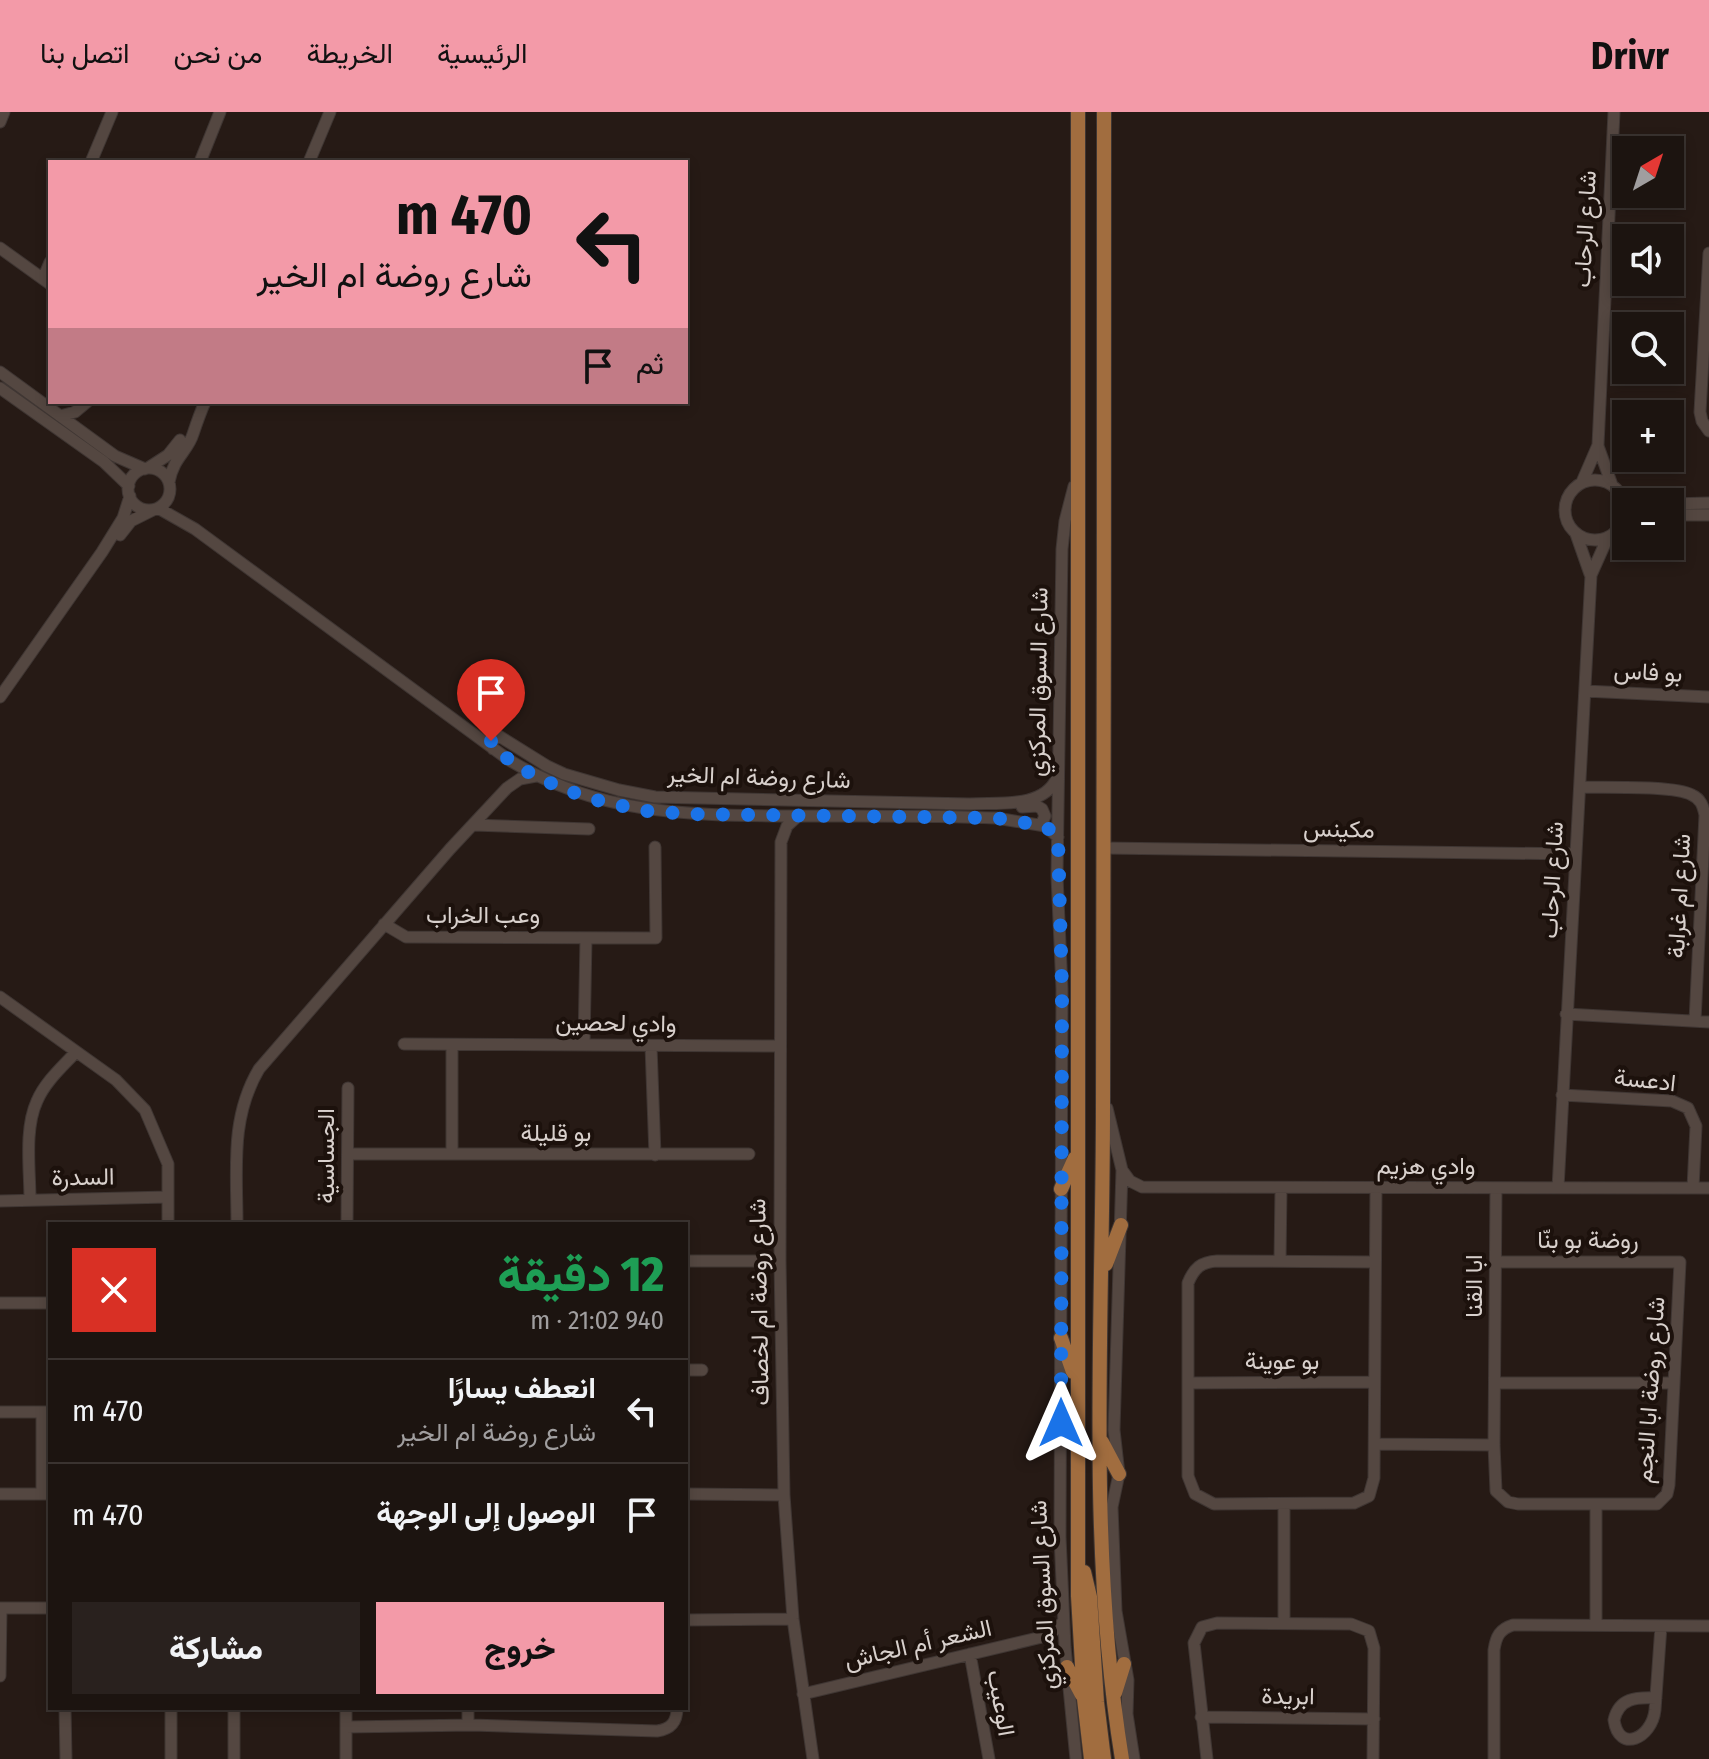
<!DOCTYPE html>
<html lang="ar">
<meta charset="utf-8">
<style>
body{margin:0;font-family:"Fira Sans Condensed",Vazirmatn,sans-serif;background:#29211e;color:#f1f3f6;direction:rtl;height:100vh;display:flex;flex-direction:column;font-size:30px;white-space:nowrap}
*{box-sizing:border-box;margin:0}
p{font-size:26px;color:#a09e9f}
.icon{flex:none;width:44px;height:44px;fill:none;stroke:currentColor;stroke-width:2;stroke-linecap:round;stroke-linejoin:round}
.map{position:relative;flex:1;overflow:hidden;direction:ltr}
.panel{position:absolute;left:48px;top:1110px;width:640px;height:488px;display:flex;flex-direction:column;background:#1c1410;border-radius:0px;box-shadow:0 4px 12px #0003,0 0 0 2px #3a3330;direction:rtl}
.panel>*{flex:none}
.banner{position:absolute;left:48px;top:48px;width:640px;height:244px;border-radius:0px;box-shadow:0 4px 12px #0003,0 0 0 2px #3a3330;direction:rtl;background:#f39aa8;color:#111;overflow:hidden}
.needle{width:52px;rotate:39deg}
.buttons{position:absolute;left:1612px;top:24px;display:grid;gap:16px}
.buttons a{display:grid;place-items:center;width:72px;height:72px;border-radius:0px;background:#1c1410;box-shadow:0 4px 12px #0003,0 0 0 2px #3a3330;font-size:40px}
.pin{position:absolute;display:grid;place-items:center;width:68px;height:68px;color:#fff;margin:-82px -34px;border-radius:50% 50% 50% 0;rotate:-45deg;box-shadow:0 0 8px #0007}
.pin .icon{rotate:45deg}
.me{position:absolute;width:88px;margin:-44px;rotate:0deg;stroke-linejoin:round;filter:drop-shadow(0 0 6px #0008)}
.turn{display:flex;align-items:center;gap:28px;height:168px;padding:0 24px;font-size:36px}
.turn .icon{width:104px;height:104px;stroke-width:2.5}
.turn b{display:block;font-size:56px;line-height:68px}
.then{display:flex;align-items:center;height:76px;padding:0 24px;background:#0003;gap:16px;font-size:30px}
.round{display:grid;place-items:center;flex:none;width:84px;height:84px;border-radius:0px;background:#29211e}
.summary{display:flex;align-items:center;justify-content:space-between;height:136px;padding:0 24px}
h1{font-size:48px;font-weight:800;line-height:60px;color:#1e9e55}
.button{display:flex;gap:16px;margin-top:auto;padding:16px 24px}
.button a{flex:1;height:92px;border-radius:0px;background:#f39aa8;color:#111;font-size:32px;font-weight:800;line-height:92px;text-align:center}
.button a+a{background:#29211e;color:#f1f3f6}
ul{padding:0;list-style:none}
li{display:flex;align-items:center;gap:24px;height:104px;padding:0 24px;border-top:2px solid #3a3330}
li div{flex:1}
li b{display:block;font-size:30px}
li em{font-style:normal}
header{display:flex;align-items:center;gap:48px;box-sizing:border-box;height:112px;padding:0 40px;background:#f39aa8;color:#111}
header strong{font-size:38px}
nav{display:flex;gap:44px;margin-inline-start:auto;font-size:28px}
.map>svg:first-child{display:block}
</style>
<header>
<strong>Drivr</strong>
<nav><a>الرئيسية</a><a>الخريطة</a><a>من نحن</a><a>اتصل بنا</a></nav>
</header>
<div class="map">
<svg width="1709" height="1647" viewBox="0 0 1709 1647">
<rect width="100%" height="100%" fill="#261a15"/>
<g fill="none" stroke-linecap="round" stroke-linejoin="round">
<g stroke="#3f3633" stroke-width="13">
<path id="minor" d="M 0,10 L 4,0
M 91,50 L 112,0
M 200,50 L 220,0
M 309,50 L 330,0
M 0,136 L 50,172
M 1709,141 L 1700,300 L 1702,309 L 1709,319
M 43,167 L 50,150
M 0,260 L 115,344 L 145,357
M 0,276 L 104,350 L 129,374
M 60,304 L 75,300 L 87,290
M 1598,334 L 1612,373
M 148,356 L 168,343 L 180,328
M128 377a21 21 0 1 1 42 0a21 21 0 1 1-42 0Z
M1565 398a30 30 0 1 1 60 0a30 30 0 1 1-60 0Z
M 169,370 C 173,346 188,339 193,322 C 197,310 200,301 205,290
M 1582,370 L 1598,333 L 1614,0
M 1074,374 L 1065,409 L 1062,437 L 1057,764 L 1062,877 L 1060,1425 L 1065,1535 L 1076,1647
M 1621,383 L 1642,390
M 1670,392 L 1709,391
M 158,396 L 195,417 L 509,648 C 599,703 687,703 790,704 C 859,704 928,703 996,706 L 1045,714 L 1058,725
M 1670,403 L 1709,403
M 1576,422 L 1590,462
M 120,423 L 131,409 L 153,398
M 1585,579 L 1709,585
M 0,585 L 102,440 L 123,406 L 130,384
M 493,637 L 490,632 L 492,627 L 499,624 L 547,654 L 564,662 L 619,678 L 655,685 L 970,692 C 998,690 1043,697 1057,666
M 1580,675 C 1604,676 1674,673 1692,683 C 1701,687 1703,694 1705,703 L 1695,909
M 1022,695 L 1037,694 L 1042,697 L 1045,704 L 1041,713
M 798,704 L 787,714 L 781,730 L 780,1149 L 784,1383 L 793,1507 L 813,1647
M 473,713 L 589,717
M 1103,736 L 1575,742
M 384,812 L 406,825 L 656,826 L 655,735
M 0,885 L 116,968 L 145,998 L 168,1052 L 168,1112
M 1566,902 L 1709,910
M 404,932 L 780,934
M 584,932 L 586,826
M 651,934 L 655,1043
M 1562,983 L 1672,989 L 1688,996 L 1696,1014 L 1693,1076
M 1107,996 L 1122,1058 L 1114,1318 L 1119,1362 L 1112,1395 L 1116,1499 L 1128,1568 L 1127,1602 L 1134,1647
M 348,1042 L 749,1042
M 452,1042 L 452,933
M 1122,1058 L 1130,1069 L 1142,1075 L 1709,1076
M 1496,1076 L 1494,1333 L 1496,1379 L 1508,1390 L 1518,1392 L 1657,1392 L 1667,1382 L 1669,1373 L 1680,1150 L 1496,1150
M 1558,1076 L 1591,463 L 1608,425
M 30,1088 C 30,1058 24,1017 37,989 C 45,970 62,955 76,940
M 0,1089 L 168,1085
M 237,1112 C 237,1057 230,1006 259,957 L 450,737 L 507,676 L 520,667 L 536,664
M 347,1112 L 348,976
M 686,1149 L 780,1149
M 1280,1149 L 1281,1076
M 1375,1150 L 1217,1149 C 1201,1150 1194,1156 1188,1171 L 1188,1364 L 1195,1382 L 1214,1392 L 1354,1391 L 1369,1384 L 1374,1366 L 1376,1076
M 0,1191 L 50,1191
M 686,1258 L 702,1258
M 1189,1271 L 1374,1270
M 1495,1271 L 1674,1271
M 0,1300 L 50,1300
M 42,1300 L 42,1382
M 1375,1332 L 1494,1333
M 0,1382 L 50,1382
M 686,1382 L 784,1383
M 0,1496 L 50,1496
M 686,1508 L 793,1507
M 1284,1511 L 1284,1392
M 1596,1513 L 1596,1393
M 970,1542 L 989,1647
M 0,1564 L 1,1496
M 803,1582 L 1042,1525 L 1054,1519 L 1063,1510
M 1656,1586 C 1636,1585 1619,1586 1614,1608 C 1619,1642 1652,1626 1655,1598 L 1661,1514
M 65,1596 L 66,1647
M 346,1596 L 346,1647
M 468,1596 L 468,1613
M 1201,1605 L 1374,1607
M 346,1615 L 472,1613 L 657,1619 C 671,1617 677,1610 677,1596
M 171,1647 L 171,1596
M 234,1647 L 234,1596
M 1207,1647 L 1194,1531 L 1202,1515 L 1217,1511 L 1351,1512 L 1369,1519 L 1374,1536 L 1373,1647
M 1494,1647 L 1494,1538 C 1496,1524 1500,1517 1513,1513 L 1709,1514"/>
</g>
<g stroke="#3f3633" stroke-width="16">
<path id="major" d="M 1078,0 L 1078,1484 L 1084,1587 L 1091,1647
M 1104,0 C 1103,331 1105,663 1103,994 C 1103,1211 1087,1432 1122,1647
M 1061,1077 L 1075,1046
M 1106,1152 L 1121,1113
M 1061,1226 L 1073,1260
M 1102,1330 L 1119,1362
M 1084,1460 L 1090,1485 L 1097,1590 L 1104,1647
M 1067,1555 L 1082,1583
M 1115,1581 L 1124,1552"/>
</g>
<use href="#minor" stroke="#544741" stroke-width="11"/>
<use href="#major" stroke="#a16d3f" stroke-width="14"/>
</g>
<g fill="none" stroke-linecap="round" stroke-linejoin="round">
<path stroke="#1a73e8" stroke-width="14" stroke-dasharray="0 25.2" d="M 491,629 L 493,637 L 528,660 L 563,677 L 603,690 L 647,699 L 688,702 L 996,706 L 1045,714 L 1058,725 L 1062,877 L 1061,1311"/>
</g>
<g text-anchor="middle" stroke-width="8" stroke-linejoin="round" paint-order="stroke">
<g font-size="24" fill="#d8d0cc" stroke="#1c110c">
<text transform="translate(1585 117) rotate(-87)" y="8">شارع الرحاب</text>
<text transform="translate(1648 560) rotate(3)" y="8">بو فاس</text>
<text transform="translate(1038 570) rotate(-89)" y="8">شارع السوق المركزي</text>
<text transform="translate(759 665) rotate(2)" y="8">شارع روضة ام الخير</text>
<text transform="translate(1339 717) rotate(1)" y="8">مكينس</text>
<text transform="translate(1552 768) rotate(-87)" y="8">شارع الرحاب</text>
<text transform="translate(1679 784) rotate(-87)" y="8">شارع ام غرابة</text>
<text x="483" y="811">وعب الخراب</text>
<text transform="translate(616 911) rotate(1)" y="8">وادي لحصين</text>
<text transform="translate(1645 968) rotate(6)" y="8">ادعسة</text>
<text x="556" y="1029">بو قليلة</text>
<text transform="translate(326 1044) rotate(-90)" y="8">الجساسية</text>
<text x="1426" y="1062">وادي هزيم</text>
<text transform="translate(83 1065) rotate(-1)" y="8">السدرة</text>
<text x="1588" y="1136">روضة بو بنّا</text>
<text transform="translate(1474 1174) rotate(-90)" y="8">ابا القنا</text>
<text transform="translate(759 1190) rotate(-91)" y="8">شارع روضة ام لخصاف</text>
<text x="1282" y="1257">بو عوينة</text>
<text transform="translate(1650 1278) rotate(-86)" y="8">شارع روضة ابا النجم</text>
<text transform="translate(1043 1483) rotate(-93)" y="8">شارع السوق المركزي</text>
<text transform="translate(918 1532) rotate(-13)" y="8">الشعر أم الجاش</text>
<text transform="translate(1288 1584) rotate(1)" y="8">ابريدة</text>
<text transform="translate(1001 1591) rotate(80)" y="8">الوعيب</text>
</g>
</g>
</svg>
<div class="buttons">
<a><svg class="needle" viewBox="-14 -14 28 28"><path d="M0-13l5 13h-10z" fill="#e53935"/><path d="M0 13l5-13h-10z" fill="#a09e9f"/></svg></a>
<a><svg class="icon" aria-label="sound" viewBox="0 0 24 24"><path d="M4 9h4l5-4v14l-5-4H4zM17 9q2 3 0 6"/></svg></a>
<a><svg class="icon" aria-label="search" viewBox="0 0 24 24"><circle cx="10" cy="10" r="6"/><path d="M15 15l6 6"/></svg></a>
<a>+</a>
<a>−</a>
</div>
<div class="pin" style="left:491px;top:629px;background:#d93025"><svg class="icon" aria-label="arrive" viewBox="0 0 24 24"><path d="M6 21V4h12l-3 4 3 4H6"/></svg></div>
<svg class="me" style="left:1061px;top:1311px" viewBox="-20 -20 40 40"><path d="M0-17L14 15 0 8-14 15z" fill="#1a73e8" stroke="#fff" stroke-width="4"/></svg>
<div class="banner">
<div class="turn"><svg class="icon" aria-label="left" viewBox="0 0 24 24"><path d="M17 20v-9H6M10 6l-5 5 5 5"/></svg><div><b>470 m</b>شارع روضة ام الخير</div></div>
<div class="then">ثم<svg class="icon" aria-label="arrive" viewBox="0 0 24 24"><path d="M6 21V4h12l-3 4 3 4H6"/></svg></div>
</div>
<section class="panel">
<div class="summary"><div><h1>12 دقيقة</h1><p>940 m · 21:02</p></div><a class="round" style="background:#d93025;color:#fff"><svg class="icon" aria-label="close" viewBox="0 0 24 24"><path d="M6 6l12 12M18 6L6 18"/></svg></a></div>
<ul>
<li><svg class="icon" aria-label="left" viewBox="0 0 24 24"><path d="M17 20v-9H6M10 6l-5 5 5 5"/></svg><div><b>انعطف يسارًا</b><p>شارع روضة ام الخير</p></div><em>470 m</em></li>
<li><svg class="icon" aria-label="arrive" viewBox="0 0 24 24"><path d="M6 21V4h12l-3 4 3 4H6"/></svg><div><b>الوصول إلى الوجهة</b></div><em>470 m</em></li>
</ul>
<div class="button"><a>خروج</a><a>مشاركة</a></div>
</section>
</div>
